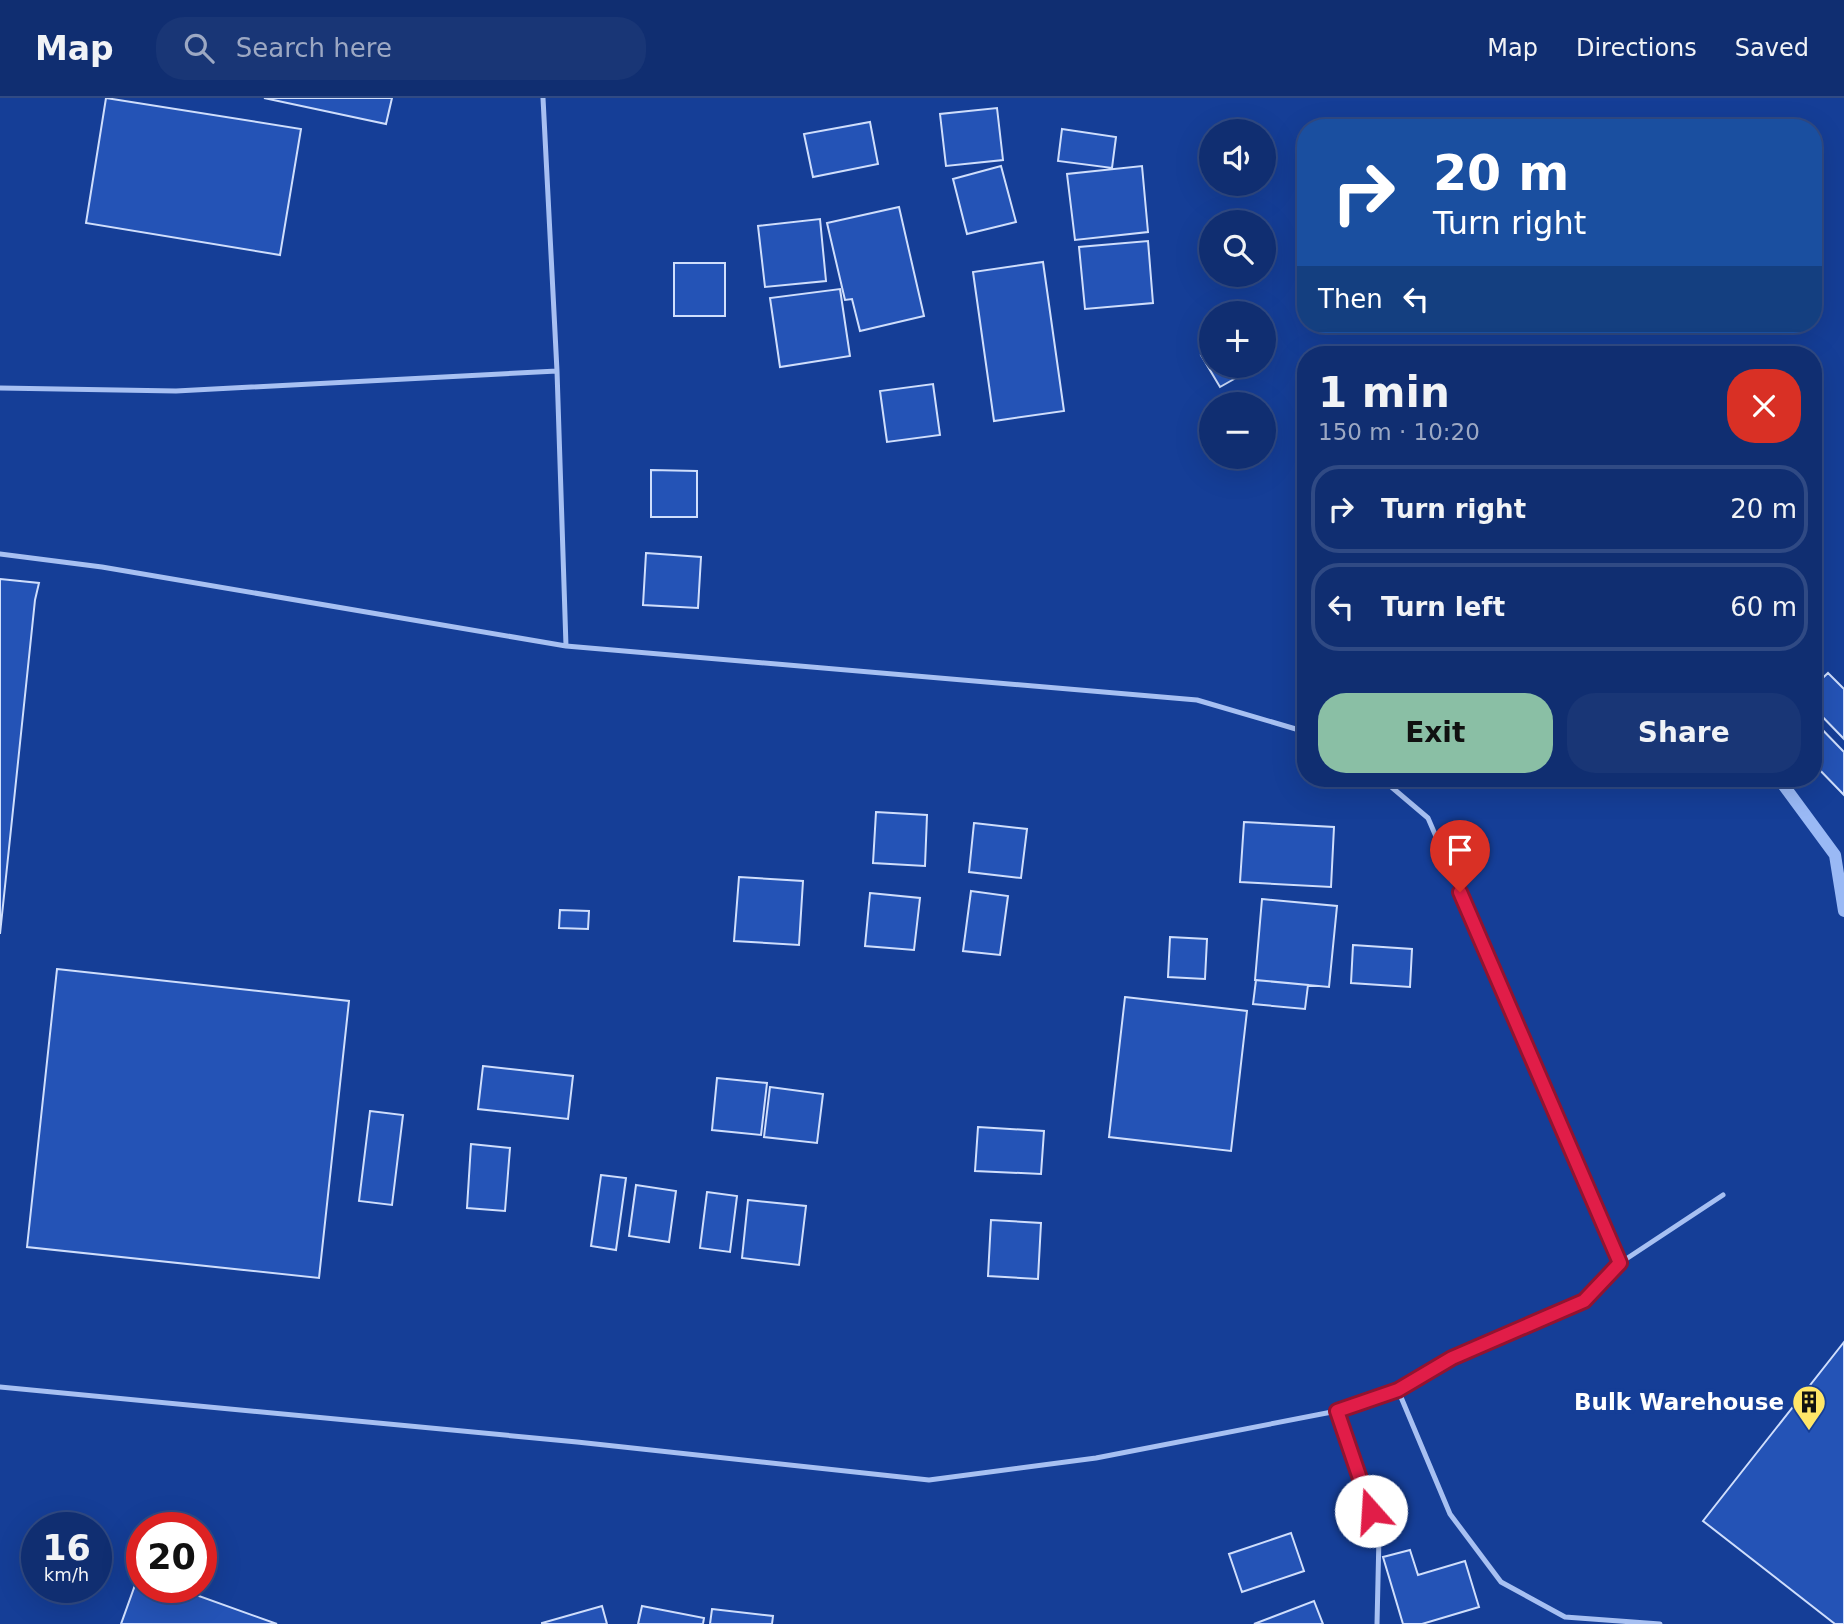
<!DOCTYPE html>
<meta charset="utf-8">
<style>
body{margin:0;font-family:"DejaVu Sans",sans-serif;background:#193676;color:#f1f3f6;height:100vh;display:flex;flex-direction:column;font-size:26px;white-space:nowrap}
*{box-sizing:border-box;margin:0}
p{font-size:23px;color:#9ca8c3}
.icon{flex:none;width:38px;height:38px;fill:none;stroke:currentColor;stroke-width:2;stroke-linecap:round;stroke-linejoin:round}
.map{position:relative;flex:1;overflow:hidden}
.side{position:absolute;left:1297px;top:248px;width:525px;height:441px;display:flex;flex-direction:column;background:#102e71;border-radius:28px;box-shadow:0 7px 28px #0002,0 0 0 2px #304a84}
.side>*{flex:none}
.guide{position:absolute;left:1297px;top:21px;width:525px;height:214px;border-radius:28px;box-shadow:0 7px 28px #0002,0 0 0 2px #304a84;background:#1a4fa0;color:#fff;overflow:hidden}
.controls{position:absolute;left:1199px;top:21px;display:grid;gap:14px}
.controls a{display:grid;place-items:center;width:77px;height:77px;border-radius:50%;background:#102e71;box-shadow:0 7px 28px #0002,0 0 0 2px #304a84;font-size:35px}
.speed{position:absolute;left:21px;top:1414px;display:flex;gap:14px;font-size:35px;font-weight:700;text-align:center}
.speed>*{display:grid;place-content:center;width:91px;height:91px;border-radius:50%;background:#102e71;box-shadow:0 7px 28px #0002,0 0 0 2px #304a84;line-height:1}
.speed small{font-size:18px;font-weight:400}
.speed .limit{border:10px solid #d22;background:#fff;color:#111}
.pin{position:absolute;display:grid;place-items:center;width:60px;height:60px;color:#fff;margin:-72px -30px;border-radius:50% 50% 50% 0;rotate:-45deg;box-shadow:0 0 7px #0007}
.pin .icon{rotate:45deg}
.me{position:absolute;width:77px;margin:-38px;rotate:341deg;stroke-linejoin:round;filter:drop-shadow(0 0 5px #0008)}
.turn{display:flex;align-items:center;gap:24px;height:147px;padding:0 21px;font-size:32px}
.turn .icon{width:91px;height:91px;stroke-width:2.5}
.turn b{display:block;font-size:49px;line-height:60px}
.then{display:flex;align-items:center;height:66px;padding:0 21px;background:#0003;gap:14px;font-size:26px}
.round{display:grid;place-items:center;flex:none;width:74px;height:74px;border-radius:28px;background:#193676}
.overview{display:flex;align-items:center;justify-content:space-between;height:119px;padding:0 21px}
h1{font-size:42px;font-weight:700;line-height:52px}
.button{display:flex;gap:14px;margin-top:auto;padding:14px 21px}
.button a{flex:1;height:80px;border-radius:28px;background:#8abfa5;color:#111;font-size:28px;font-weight:700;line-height:80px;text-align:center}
.button a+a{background:#193676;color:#f1f3f6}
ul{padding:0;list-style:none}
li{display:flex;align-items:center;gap:21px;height:88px;margin:0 14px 10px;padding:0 7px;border:4px solid #304a84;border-radius:28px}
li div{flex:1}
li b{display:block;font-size:26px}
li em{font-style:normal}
header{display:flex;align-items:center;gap:42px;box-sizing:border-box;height:98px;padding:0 35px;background:#102e71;border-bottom:2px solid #304a84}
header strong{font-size:33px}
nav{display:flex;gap:38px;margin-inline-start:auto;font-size:24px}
.search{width:490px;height:63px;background:#193676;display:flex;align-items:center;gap:18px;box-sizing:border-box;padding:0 24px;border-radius:28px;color:#9ca8c3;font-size:26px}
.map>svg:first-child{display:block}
</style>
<header>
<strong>Map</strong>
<div class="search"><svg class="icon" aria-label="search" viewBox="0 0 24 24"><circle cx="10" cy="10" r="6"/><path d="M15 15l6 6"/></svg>Search here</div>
<nav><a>Map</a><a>Directions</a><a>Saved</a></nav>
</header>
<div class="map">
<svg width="1844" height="1526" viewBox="0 0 1844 1526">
<rect width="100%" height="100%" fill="#153e97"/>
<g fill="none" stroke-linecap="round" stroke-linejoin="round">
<path stroke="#9ab9f5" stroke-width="12" d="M 1782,685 L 1835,757 L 1844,813"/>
</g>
<path fill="#2453b6" stroke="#cfdefc" stroke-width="2" d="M 106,0 L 301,31 L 280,157 L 86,125 Z
M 264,0 L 392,0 L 386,26 Z
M 997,10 L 1003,62 L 946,68 L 940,16 Z
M 870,24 L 878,66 L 813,79 L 804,36 Z
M 1062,31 L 1116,39 L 1112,70 L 1058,63 Z
M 1001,68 L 1016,124 L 967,136 L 953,81 Z
M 1142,68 L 1148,134 L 1075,142 L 1067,76 Z
M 899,109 L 924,218 L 860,233 L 852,201 L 845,202 L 827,125 Z
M 820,121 L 826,183 L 765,189 L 758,128 Z
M 1148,143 L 1153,205 L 1085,211 L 1079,149 Z
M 1043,164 L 1064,313 L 994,323 L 973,174 Z
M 674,165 L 725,165 L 725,218 L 674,218 Z
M 840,191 L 850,258 L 780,269 L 770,200 Z
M 1211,251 L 1211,268 L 1257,268 L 1220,289 L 1201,257 Z
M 933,286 L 940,337 L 887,344 L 880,293 Z
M 651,372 L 697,373 L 697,419 L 651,419 Z
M 646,455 L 701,459 L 698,510 L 643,507 Z
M 0,481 L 39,485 L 35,502 L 0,836 Z
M 1828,575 L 1844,591 L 1844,641 L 1813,609 L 1813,589 Z
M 1813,622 L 1844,654 L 1844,697 L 1813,665 Z
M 876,714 L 927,717 L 925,768 L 873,765 Z
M 1244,724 L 1334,729 L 1331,789 L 1240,784 Z
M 974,725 L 1027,731 L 1021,780 L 969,774 Z
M 739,779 L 803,783 L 799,847 L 734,843 Z
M 971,793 L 1008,798 L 1000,857 L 963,853 Z
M 870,795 L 920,800 L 914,852 L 865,848 Z
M 1262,801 L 1337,808 L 1329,889 L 1255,882 Z
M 560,812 L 589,813 L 588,831 L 559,830 Z
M 1170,839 L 1207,841 L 1205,881 L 1168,879 Z
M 1353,847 L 1412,851 L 1410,889 L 1351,885 Z
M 57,871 L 349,903 L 319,1180 L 27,1149 Z
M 1256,882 L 1308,887 L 1305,911 L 1253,906 Z
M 1125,899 L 1247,913 L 1231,1053 L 1109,1039 Z
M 483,968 L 573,978 L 568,1021 L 478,1011 Z
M 717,980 L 767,985 L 761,1037 L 712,1032 Z
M 770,989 L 823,996 L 817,1045 L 764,1039 Z
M 370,1013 L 403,1017 L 392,1107 L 359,1103 Z
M 978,1029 L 1044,1033 L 1041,1076 L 975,1073 Z
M 471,1046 L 510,1050 L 505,1113 L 467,1110 Z
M 601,1077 L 626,1080 L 616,1152 L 591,1148 Z
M 636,1087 L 676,1093 L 669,1144 L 629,1138 Z
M 707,1094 L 737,1098 L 730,1154 L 700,1150 Z
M 748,1102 L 806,1108 L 799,1167 L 742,1160 Z
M 991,1122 L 1041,1125 L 1038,1181 L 988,1178 Z
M 1844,1244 L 1844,1526 L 1835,1526 L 1703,1423 Z
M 1291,1435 L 1304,1473 L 1242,1494 L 1229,1456 Z
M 1410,1452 L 1418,1477 L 1465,1463 L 1479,1509 L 1422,1526 L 1403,1526 L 1383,1459 Z
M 139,1476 L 142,1478 L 142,1489 L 174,1489 L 277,1526 L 121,1526 Z
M 1314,1503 L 1323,1526 L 1254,1526 Z
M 602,1508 L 607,1526 L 542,1526 L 542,1525 Z
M 642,1508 L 704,1520 L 703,1526 L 638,1526 Z
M 712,1511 L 773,1518 L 772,1526 L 710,1526 Z"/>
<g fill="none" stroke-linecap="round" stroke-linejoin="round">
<path stroke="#a7c0f2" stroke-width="5" d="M 543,0 L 557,273
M 0,290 L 176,293 L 557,273 L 566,548
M 0,456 L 102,469 L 566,548 L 1197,602 L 1306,634
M 1382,681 L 1428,720 L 1620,1165
M 0,1289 L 577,1344 L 929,1382 L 1096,1360 L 1337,1313 L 1398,1292 L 1452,1260 L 1584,1203 L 1620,1165 L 1723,1097
M 1398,1292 L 1450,1416 L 1501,1484 L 1565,1519 L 1660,1526
M 1337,1313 L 1379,1438 L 1377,1526"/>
</g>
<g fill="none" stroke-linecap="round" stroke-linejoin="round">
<g stroke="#92132f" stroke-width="18">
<path id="route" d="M 1371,1413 L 1337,1313 L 1398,1292 L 1452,1260 L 1584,1203 L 1620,1165 L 1460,794"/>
</g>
<use href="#route" stroke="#e11d48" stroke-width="12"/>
</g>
<defs>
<g id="building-pin" transform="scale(1.75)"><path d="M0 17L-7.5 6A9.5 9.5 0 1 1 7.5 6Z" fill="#ffe668" stroke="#153e97"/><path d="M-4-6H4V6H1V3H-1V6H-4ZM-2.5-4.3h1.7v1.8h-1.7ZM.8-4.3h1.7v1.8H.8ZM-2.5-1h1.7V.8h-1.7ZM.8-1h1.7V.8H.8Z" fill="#111"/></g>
</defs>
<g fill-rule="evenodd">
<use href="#building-pin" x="1809" y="1304"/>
</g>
<g text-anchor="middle" stroke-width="7" stroke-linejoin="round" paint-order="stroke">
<g font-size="23" font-weight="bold" fill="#fff" stroke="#153e97" text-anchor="end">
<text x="1784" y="1312">Bulk Warehouse</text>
</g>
</g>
</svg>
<div class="controls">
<a><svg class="icon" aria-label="sound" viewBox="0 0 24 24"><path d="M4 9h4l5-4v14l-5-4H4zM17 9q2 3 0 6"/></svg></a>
<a><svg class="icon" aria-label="search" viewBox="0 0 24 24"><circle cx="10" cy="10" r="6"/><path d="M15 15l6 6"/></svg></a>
<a>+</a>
<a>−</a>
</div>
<div class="speed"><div>16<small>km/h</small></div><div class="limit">20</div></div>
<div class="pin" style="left:1460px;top:794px;background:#d93025"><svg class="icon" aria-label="arrive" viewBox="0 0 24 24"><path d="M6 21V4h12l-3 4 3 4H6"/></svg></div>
<svg class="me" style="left:1371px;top:1413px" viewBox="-20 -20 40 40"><circle r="19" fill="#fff"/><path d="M0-13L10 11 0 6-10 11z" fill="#e11d48"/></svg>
<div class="guide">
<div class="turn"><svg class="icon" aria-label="right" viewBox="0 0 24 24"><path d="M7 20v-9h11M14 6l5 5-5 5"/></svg><div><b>20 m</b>Turn right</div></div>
<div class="then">Then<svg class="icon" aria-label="left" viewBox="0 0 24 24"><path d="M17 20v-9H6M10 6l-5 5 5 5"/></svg></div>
</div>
<section class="side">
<div class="overview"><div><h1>1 min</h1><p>150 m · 10:20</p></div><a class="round" style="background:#d93025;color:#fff"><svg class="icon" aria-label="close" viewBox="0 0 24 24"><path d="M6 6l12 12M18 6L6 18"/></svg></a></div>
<ul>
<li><svg class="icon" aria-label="right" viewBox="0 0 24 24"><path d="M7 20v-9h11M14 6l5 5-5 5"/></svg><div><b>Turn right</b></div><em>20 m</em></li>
<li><svg class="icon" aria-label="left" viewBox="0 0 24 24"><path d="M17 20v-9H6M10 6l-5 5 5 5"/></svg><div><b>Turn left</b></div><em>60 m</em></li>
</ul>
<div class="button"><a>Exit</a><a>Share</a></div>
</section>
</div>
